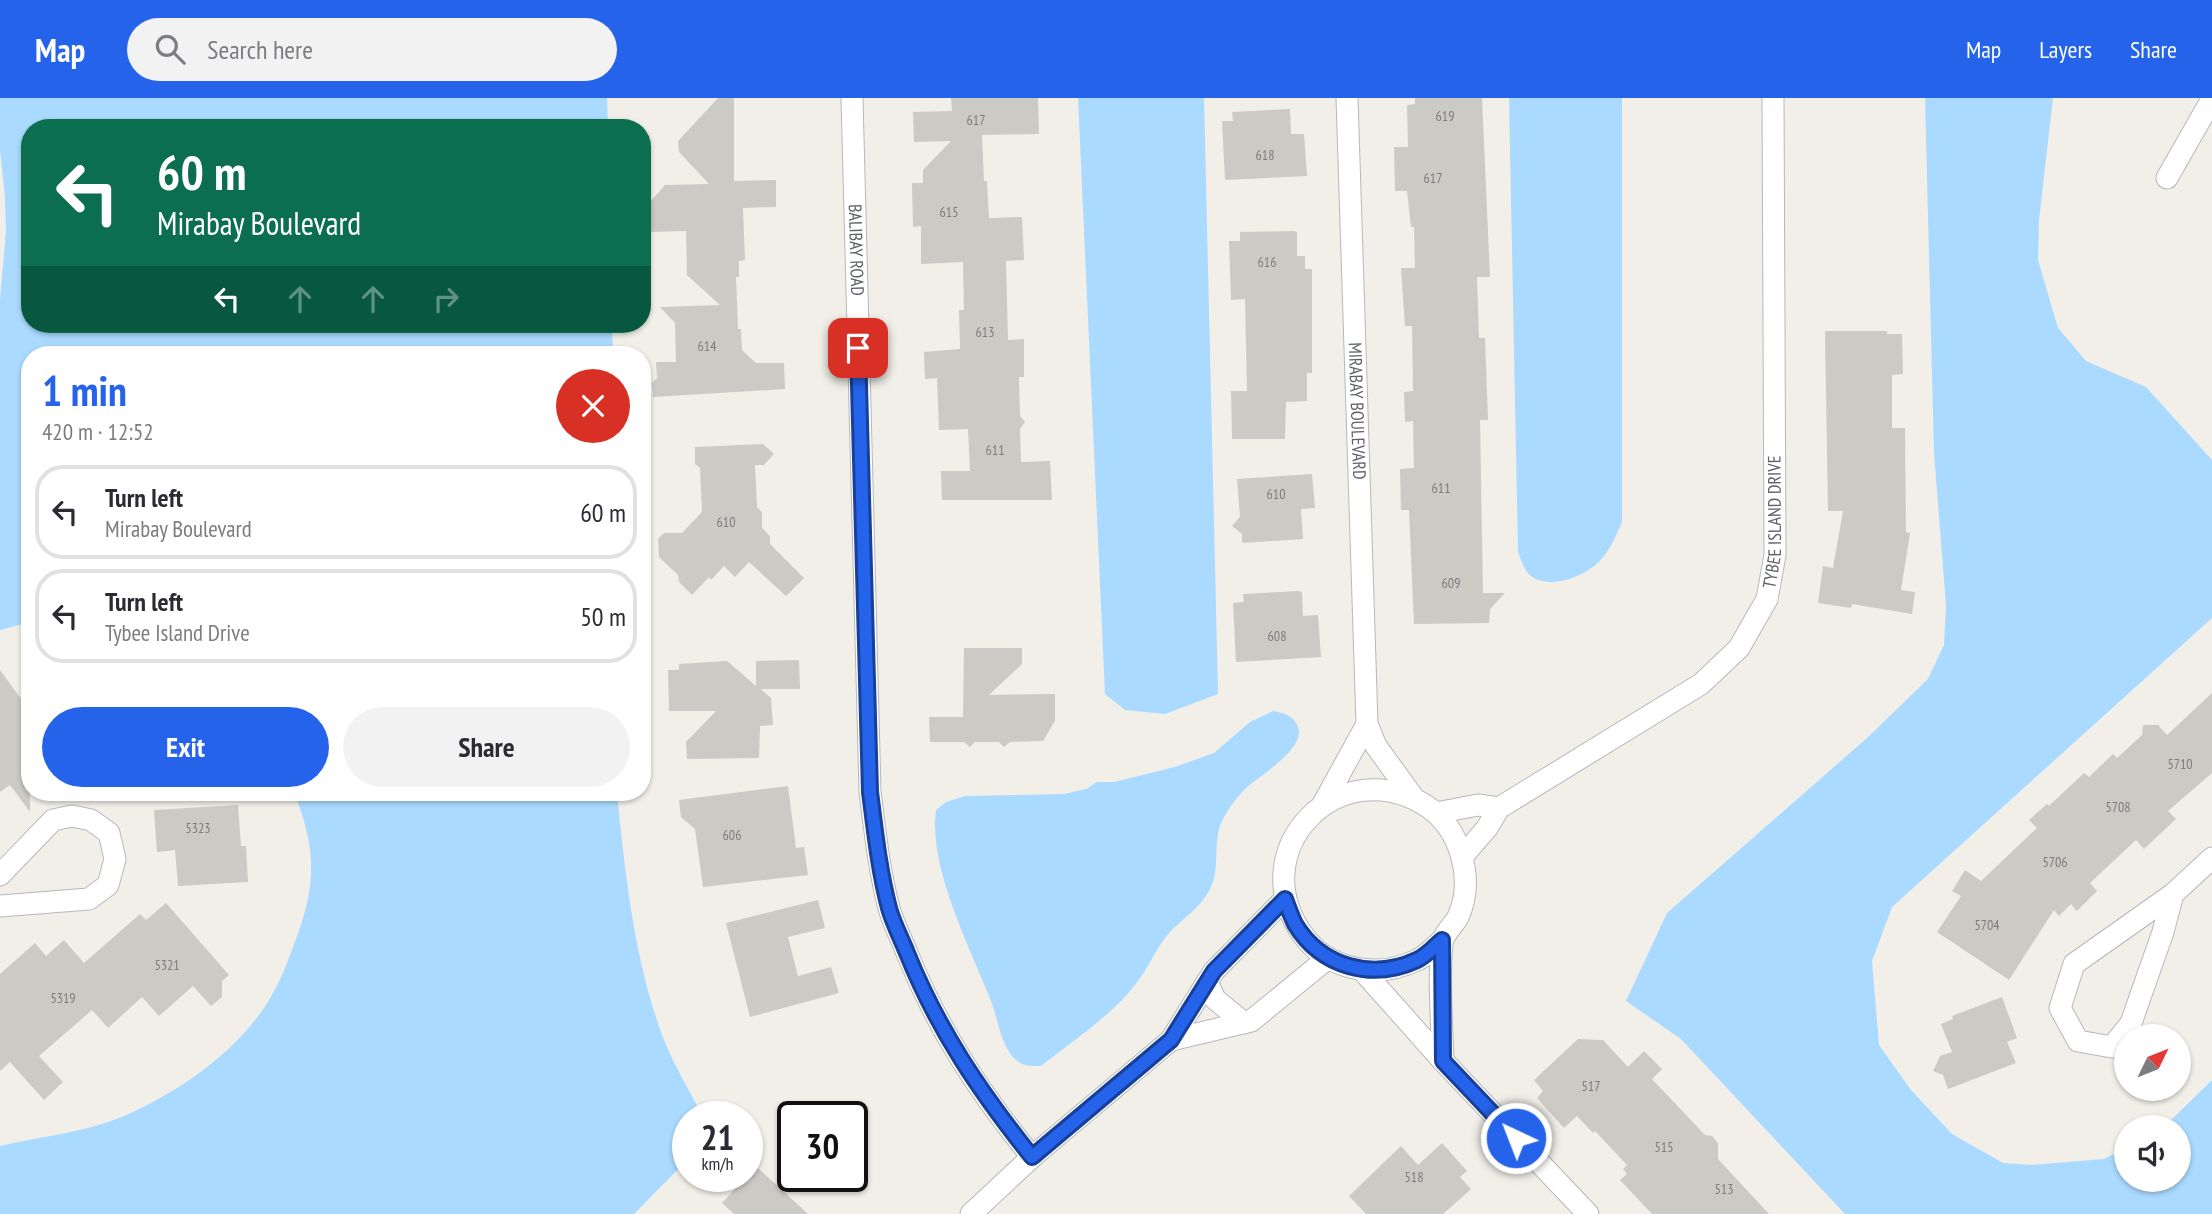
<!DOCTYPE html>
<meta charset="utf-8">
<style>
body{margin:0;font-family:"PT Sans Narrow",sans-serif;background:#f2f2f3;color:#2b2b33;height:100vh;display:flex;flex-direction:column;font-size:26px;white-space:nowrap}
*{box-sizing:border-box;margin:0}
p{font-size:23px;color:#7c7c81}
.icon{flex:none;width:38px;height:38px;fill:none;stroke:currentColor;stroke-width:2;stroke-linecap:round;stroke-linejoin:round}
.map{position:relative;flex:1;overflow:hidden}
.side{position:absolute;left:21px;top:248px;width:630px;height:455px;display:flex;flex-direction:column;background:#fff;border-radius:28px;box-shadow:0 2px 5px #0004}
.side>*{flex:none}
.banner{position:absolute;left:21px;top:21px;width:630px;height:214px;border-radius:28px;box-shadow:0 2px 5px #0004;background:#0b6e4f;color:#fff;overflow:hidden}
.needle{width:46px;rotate:47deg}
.buttons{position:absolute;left:2114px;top:926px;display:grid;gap:14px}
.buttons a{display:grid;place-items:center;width:77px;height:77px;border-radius:50%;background:#fff;box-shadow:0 2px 5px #0004;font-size:35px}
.speed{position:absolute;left:672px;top:1003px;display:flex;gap:14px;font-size:35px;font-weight:700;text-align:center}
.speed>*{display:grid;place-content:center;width:91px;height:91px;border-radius:50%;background:#fff;box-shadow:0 2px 5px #0004;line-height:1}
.speed small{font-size:18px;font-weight:400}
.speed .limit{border:4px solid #111;border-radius:10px;background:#fff;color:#111}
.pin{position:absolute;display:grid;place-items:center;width:60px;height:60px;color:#fff;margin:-30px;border-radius:14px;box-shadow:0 4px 10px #0006}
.me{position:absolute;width:77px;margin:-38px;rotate:317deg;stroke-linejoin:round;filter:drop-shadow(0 0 5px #0008)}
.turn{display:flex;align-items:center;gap:24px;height:147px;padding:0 21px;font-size:32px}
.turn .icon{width:91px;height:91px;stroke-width:2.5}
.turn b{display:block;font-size:49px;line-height:60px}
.lanes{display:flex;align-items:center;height:66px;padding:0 21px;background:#0003;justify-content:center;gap:35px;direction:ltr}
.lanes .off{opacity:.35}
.round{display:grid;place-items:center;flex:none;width:74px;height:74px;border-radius:37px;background:#f2f2f3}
.head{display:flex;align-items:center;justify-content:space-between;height:119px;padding:0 21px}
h1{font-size:42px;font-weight:600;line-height:52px;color:#2563eb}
.cta{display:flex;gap:14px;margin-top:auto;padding:14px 21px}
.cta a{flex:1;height:80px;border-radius:42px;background:#2563eb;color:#fff;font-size:28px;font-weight:600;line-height:80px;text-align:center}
.cta a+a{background:#f2f2f3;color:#2b2b33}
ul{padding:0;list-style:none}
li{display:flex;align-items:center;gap:21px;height:94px;margin:0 14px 10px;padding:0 7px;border:4px solid #e1e1e2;border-radius:28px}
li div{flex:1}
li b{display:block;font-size:26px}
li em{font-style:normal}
header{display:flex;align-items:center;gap:42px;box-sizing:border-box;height:98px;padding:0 35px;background:#2563eb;color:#fff}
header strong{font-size:33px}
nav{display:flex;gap:38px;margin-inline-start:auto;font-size:24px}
.search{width:490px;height:63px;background:#f2f2f3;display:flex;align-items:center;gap:18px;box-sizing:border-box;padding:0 24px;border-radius:38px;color:#7c7c81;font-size:26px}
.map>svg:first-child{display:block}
</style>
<header>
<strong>Map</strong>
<div class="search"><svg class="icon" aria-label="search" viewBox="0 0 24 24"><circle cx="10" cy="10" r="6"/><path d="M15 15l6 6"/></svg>Search here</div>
<nav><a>Map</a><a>Layers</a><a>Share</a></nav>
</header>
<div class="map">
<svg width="2212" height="1116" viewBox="0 0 2212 1116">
<rect width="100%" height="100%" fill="#f1efe8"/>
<path fill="#aadaff" d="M 0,0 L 607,0 L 608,30 L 30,30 L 30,226 L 612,226 L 613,257 L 30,257 L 30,524 L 0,532 L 0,202 L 6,133 L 5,100 L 0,52 Z
M 1078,0 L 1204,0 L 1218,596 L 1165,616 L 1125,612 L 1105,596 Z
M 1509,0 L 1622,0 L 1622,424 C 1617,435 1612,448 1604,458 C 1590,477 1552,493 1531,478 C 1524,473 1521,461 1518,454 Z
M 1925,0 L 2053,0 L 2039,122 L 2038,162 L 2058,230 L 2086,263 L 2146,289 L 2212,362 L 2212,520 L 1892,809 L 1872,863 L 1879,947 L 1911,992 L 1952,1036 L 2003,1065 L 2031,1067 L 2104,1061 L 2126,1050 L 2126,1082 L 2179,1082 L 2179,1029 L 2164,1029 L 2212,982 L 2212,1116 L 1845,1116 L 1681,941 L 1626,903 L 1667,815 L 1867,640 L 1928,581 L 1944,547 L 1946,507 L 1934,355 Z
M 1273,613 C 1283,615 1290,616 1296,625 C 1312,648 1259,677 1245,691 C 1237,699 1228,711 1223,721 C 1211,743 1222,771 1209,793 C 1200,810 1182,821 1169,835 C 1155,851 1148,872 1134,888 C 1115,914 1068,947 1041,968 C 1032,968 1024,969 1016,962 C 1001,949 998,921 991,903 C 970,849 928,769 936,712 L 946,704 L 965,698 L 1064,696 L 1086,691 L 1097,684 L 1114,684 L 1175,669 L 1214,655 L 1250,624 Z
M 294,695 L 617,695 C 625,775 634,860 662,937 C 673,966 689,991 702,1018 L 688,1018 L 688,1061 L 634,1116 L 0,1116 L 0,1048 C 42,1038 84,1035 124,1018 C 177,995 234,956 266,907 C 277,890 286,869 293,849 C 316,791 318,753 294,695 Z"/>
<path fill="#cccac5" d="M 718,0 L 734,0 L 734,83 L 776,82 L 776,109 L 743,110 L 745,162 L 739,163 L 739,179 L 736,179 L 738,231 L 741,231 L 742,252 L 756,265 L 784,265 L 785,291 L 653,299 L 652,285 L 657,280 L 656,264 L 676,264 L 675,225 L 660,209 L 720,207 L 687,177 L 686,133 L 650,134 L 649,105 L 665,87 L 709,86 L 679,54 L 678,43 Z
M 951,0 L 1038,0 L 1039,36 L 982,37 L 984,83 L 987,83 L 989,120 L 1022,119 L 1024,162 L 1006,163 L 1008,242 L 1024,241 L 1024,279 L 1019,279 L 1020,318 L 1025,324 L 1020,331 L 1021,364 L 1050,363 L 1052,402 L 942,402 L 941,373 L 970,373 L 968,331 L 939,332 L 937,280 L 925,281 L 924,254 L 960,251 L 959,212 L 964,212 L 963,164 L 921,166 L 921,128 L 913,129 L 912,85 L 923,85 L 923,72 L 951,43 L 914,44 L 913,14 L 952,13 Z
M 1415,0 L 1482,0 L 1490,179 L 1477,179 L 1479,240 L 1485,240 L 1488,322 L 1480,322 L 1483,495 L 1505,495 L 1490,511 L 1489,525 L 1414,526 L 1409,412 L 1401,412 L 1400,371 L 1414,370 L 1413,323 L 1405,324 L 1404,294 L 1413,293 L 1412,228 L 1405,228 L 1401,170 L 1415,170 L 1414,129 L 1411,129 L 1407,93 L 1395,93 L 1394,49 L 1408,49 L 1407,7 L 1415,6 Z
M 1290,11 L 1291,36 L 1304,36 L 1307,78 L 1225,82 L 1222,23 L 1233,23 L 1232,14 Z
M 1294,133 L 1297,134 L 1297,158 L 1305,158 L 1305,171 L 1312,171 L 1312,275 L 1307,275 L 1307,303 L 1286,304 L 1285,341 L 1232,341 L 1231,293 L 1247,293 L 1245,201 L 1231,202 L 1229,143 L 1240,143 L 1240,134 Z
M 1825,233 L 1887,233 L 1887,236 L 1902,236 L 1903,276 L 1892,277 L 1892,330 L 1905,330 L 1906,434 L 1910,435 L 1901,492 L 1915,494 L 1912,516 L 1852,506 L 1851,510 L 1818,505 L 1823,468 L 1833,470 L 1843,413 L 1828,413 Z
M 763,346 L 774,356 L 764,367 L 755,367 L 757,409 L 762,414 L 762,430 L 770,438 L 770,446 L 804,480 L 786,498 L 749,464 L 735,479 L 724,468 L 711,482 L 709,479 L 692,497 L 679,484 L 678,477 L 659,459 L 658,441 L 664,435 L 682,435 L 702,414 L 700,370 L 695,366 L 695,349 Z
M 1312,376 L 1315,410 L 1301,411 L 1303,441 L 1242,445 L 1242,436 L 1232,428 L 1240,419 L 1237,381 Z
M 1298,493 L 1302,494 L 1303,518 L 1318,517 L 1321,559 L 1236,564 L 1233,505 L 1244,504 L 1243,496 Z
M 964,550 L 1022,550 L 1022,566 L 989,597 L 1055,596 L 1055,623 L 1043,643 L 1010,644 L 1004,649 L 999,644 L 975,644 L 970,649 L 964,644 L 930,644 L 929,619 L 963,619 Z
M 799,562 L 800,591 L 761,591 L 771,600 L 773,627 L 760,628 L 759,660 L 687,661 L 686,644 L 716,613 L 669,613 L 668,572 L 679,572 L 679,566 L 727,563 L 756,588 L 756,563 Z
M 0,572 L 30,613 L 30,714 L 10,687 L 0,694 Z
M 2212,595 L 2212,675 L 2168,713 L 2176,721 L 2144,751 L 2136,742 L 2090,785 L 2097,793 L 2077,813 L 2071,806 L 2059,818 L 2054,812 L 2009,882 L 1937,834 L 1961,798 L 1952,793 L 1965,772 L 1981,783 L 2037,730 L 2029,722 L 2047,706 L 2049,708 L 2084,675 L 2089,679 L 2113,656 L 2117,660 L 2142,637 L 2143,627 L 2158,627 L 2167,637 Z
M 788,688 L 796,750 L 804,749 L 808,777 L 703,789 L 695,731 L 681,719 L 679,702 Z
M 238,707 L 241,748 L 246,748 L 248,784 L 178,788 L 175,752 L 157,754 L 154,712 Z
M 818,802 L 825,830 L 788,839 L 798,878 L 831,869 L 839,895 L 750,919 L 726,825 Z
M 166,805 L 229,877 L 222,883 L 222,899 L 211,908 L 193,888 L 159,918 L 142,899 L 108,930 L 92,912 L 39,958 L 63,984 L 44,1002 L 10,964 L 0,973 L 0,876 L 35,845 L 46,858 L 64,842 L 84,865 L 140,816 L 146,822 Z
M 2002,899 L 2017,940 L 2007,944 L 2016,965 L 1948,991 L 1943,977 L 1933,973 L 1940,958 L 1952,954 L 1941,926 L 1953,921 L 1952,918 Z
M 1578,941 L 1603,942 L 1628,969 L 1644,953 L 1662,971 L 1652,981 L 1705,1037 L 1712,1038 L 1718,1045 L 1718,1061 L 1769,1116 L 1652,1116 L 1620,1082 L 1627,1076 L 1623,1071 L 1627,1067 L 1595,1033 L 1593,1035 L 1577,1018 L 1564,1030 L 1537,1000 L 1543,993 L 1534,982 Z
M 1442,1045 L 1467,1073 L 1460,1079 L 1471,1091 L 1443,1116 L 1366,1116 L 1349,1098 L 1401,1048 L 1418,1067 Z
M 747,1060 L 808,1116 L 734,1116 L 722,1105 L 747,1078 Z"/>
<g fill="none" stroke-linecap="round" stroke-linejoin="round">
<g stroke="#b5b8bc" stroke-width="23">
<g id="minor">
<path id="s1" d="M 852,0 L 870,694 C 875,733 879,772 889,810 C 893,825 901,840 907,855 C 938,932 980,995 1032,1059"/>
<path id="s2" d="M 1347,0 L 1367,626 L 1376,648 L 1413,699"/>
<path d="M 2167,80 L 2212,1"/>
<path d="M 1323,706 L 1367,626"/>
<path d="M 1436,715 L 1478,707 L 1499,710"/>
<path id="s3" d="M 1462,759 L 1487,730 L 1499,710 L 1701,586 L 1739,550 L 1767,501 L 1775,457 L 1773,0"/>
<path d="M 0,777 L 53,722 L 72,718 L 91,722 L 109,735 L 115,761 L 108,787 L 89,801 L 0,808"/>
<path d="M 2173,796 L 2163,834 L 2131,925 L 2112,949 L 2078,943 L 2060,910 L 2074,866 L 2173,796 L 2212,760"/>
<path d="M 1442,842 C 1435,849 1426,858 1417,862 C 1378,881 1329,873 1303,837 C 1241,751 1341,651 1428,709 C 1461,732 1475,782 1458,819 C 1453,828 1443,836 1442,846 C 1438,884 1442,924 1443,963"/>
<path d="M 1362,872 L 1443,963 L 1588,1116"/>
<path d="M 1207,884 L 1215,901 L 1244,925"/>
<path d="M 1171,942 L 1251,923 L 1328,860"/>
<path d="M 971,1116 L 1032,1059 L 1171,942 L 1214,873 L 1285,801"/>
</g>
</g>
<use href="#minor" stroke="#fff" stroke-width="21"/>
</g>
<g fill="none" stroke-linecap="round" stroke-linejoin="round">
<g stroke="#184099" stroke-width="18">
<path id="route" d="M 858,250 L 870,694 C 875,733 879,772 889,810 C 893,825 901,840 907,855 C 938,932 980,994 1032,1059 L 1171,942 L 1214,873 L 1285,801 C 1288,809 1291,818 1295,826 C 1321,869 1372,883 1417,862 C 1426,858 1434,849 1442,842 L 1443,963 L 1516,1040"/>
</g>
<use href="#route" stroke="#2563eb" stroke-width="12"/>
</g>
<g text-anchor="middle" stroke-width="6" stroke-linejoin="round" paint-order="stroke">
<g font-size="14" fill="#7a7d7f">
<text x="1445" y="23">619</text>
<text x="976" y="27">617</text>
<text x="1265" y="62">618</text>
<text x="1433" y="85">617</text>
<text x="949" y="119">615</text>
<text x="1267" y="169">616</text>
<text x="985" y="239">613</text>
<text x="707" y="253">614</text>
<text x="995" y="357">611</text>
<text x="1441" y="395">611</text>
<text x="1276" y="401">610</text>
<text x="726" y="429">610</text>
<text x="1451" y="490">609</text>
<text x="1277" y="543">608</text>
<text x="2180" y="671">5710</text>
<text x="2118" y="714">5708</text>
<text x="198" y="735">5323</text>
<text x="732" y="742">606</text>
<text x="2055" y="769">5706</text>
<text x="1987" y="832">5704</text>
<text x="167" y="872">5321</text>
<text x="63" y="905">5319</text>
<text x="1591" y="993">517</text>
<text x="1664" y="1054">515</text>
<text x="1414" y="1084">518</text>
<text x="1724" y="1096">513</text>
</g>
<g font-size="18" fill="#5f6368" stroke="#fff">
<text dy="6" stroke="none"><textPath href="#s1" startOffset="152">BALIBAY ROAD</textPath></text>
<text dy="6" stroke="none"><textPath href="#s2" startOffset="313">MIRABAY BOULEVARD</textPath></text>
<text dy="6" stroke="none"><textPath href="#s3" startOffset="485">TYBEE ISLAND DRIVE</textPath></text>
</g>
</g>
</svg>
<div class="buttons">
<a><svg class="needle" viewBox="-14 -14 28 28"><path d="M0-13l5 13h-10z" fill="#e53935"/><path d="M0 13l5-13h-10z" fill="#7c7c81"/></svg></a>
<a><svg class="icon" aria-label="sound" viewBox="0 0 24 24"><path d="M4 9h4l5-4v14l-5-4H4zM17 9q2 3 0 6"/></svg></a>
</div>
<div class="speed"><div>21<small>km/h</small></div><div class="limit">30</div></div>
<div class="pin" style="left:858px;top:250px;background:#d93025"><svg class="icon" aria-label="arrive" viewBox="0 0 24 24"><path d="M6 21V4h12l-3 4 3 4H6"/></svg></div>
<svg class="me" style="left:1516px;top:1040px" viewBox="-20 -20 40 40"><circle r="17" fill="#2563eb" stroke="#fff" stroke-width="3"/><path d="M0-11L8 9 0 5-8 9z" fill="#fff"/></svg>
<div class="banner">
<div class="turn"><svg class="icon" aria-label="left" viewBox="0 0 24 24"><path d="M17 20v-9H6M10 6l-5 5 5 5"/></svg><div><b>60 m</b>Mirabay Boulevard</div></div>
<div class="lanes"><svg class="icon" aria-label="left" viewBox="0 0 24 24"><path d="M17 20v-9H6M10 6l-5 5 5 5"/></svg><svg class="icon off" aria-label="ahead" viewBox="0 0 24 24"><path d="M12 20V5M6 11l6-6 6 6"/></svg><svg class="icon off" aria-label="ahead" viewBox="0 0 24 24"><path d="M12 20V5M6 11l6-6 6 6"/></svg><svg class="icon off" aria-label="right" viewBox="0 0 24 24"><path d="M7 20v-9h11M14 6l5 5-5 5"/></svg></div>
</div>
<section class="side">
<div class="head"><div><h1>1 min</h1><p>420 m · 12:52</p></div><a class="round" style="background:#d93025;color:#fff"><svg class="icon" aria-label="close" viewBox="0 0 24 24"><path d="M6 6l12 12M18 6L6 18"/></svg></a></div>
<ul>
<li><svg class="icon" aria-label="left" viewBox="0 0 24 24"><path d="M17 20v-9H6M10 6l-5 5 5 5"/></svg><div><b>Turn left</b><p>Mirabay Boulevard</p></div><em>60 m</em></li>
<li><svg class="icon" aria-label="left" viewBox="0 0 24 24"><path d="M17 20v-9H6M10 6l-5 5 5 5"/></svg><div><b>Turn left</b><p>Tybee Island Drive</p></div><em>50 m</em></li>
</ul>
<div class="cta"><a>Exit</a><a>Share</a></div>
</section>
</div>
